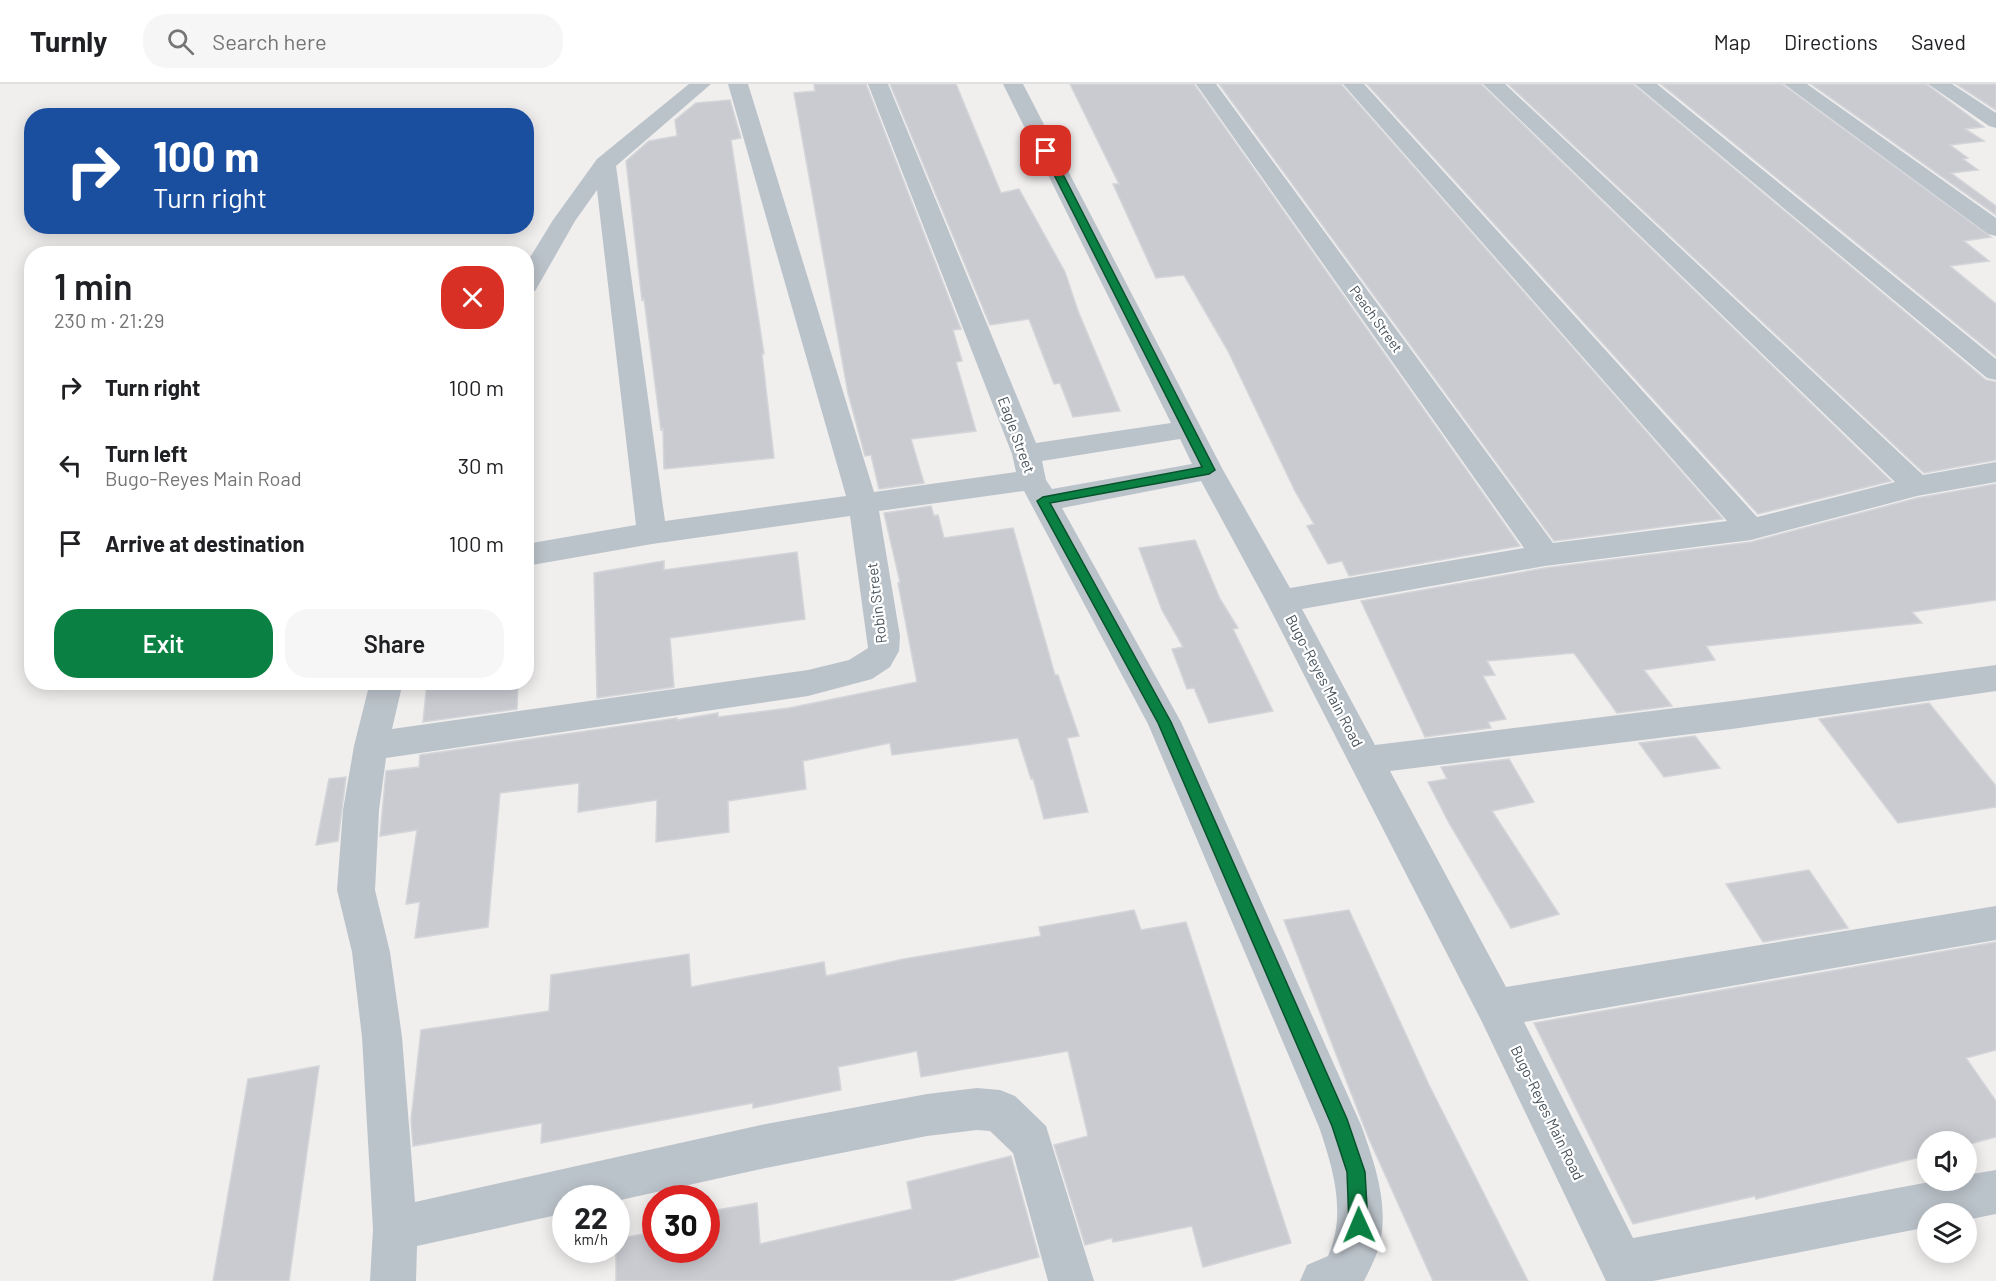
<!DOCTYPE html>
<meta charset="utf-8">
<style>
body{margin:0;font-family:Barlow,sans-serif;background:#f6f6f6;color:#202124;height:100vh;display:flex;flex-direction:column;font-size:22px;white-space:nowrap}
*{box-sizing:border-box;margin:0}
p{font-size:20px;color:#757577}
.icon{flex:none;width:33px;height:33px;fill:none;stroke:currentColor;stroke-width:2;stroke-linecap:round;stroke-linejoin:round}
.map{position:relative;flex:1;overflow:hidden}
.panel{position:absolute;left:24px;top:162px;width:510px;height:444px;display:flex;flex-direction:column;background:#fff;border-radius:24px;box-shadow:0 3px 15px #0003}
.panel>*{flex:none}
.hud{position:absolute;left:24px;top:24px;width:510px;height:126px;border-radius:24px;box-shadow:0 3px 15px #0003;background:#1a4fa0;color:#fff;overflow:hidden}
.tools{position:absolute;left:1917px;top:1047px;display:grid;gap:12px}
.tools a{display:grid;place-items:center;width:60px;height:60px;border-radius:50%;background:#fff;box-shadow:0 3px 15px #0003;font-size:30px}
.speed{position:absolute;left:552px;top:1101px;display:flex;gap:12px;font-size:30px;font-weight:700;text-align:center}
.speed>*{display:grid;place-content:center;width:78px;height:78px;border-radius:50%;background:#fff;box-shadow:0 3px 15px #0003;line-height:1}
.speed small{font-size:15px;font-weight:400}
.speed .limit{border:9px solid #d22;background:#fff;color:#111}
.pin{position:absolute;display:grid;place-items:center;width:51px;height:51px;color:#fff;margin:-26px;border-radius:12px;box-shadow:0 3px 9px #0006}
.me{position:absolute;width:66px;margin:-33px;rotate:359deg;stroke-linejoin:round;filter:drop-shadow(0 0 4px #0008)}
.turn{display:flex;align-items:center;gap:21px;height:126px;padding:0 30px;font-size:27px}
.turn .icon{width:78px;height:78px;stroke-width:2.5}
.turn b{display:block;font-size:42px;line-height:51px}
.round{display:grid;place-items:center;flex:none;width:63px;height:63px;border-radius:24px;background:#f6f6f6}
.overview{display:flex;align-items:center;justify-content:space-between;height:102px;padding:0 30px}
h1{font-size:36px;font-weight:600;line-height:45px}
.cta{display:flex;gap:12px;margin-top:auto;padding:12px 30px}
.cta a{flex:1;height:69px;border-radius:24px;background:#0b8043;color:#fff;font-size:24px;font-weight:600;line-height:69px;text-align:center}
.cta a+a{background:#f6f6f6;color:#202124}
ul{padding:0;list-style:none}
li{display:flex;align-items:center;gap:18px;height:78px;padding:0 30px}
li div{flex:1}
li b{display:block;font-size:22px}
li em{font-style:normal}
header{display:flex;align-items:center;gap:36px;box-sizing:border-box;height:84px;padding:0 30px;background:#fff;border-bottom:2px solid #e0e0e0}
header strong{font-size:28px}
nav{display:flex;gap:33px;margin-inline-start:auto;font-size:21px}
.search{width:420px;height:54px;background:#f6f6f6;display:flex;align-items:center;gap:15px;box-sizing:border-box;padding:0 21px;border-radius:24px;color:#757577;font-size:22px}
.map>svg:first-child{display:block}
</style>
<header>
<strong>Turnly</strong>
<div class="search"><svg class="icon" aria-label="search" viewBox="0 0 24 24"><circle cx="10" cy="10" r="6"/><path d="M15 15l6 6"/></svg>Search here</div>
<nav><a>Map</a><a>Directions</a><a>Saved</a></nav>
</header>
<div class="map">
<svg width="1996" height="1197" viewBox="0 0 1996 1197">
<rect width="100%" height="100%" fill="#f1eeee"/>
<path fill="#c9cbd1" stroke="#d3d5d9" stroke-width="1.5" d="M 814,0 L 866,0 L 961,245 L 953,246 L 962,277 L 956,278 L 976,347 L 911,355 L 924,399 L 879,405 L 871,371 L 865,372 L 848,309 L 794,9 L 815,7 Z
M 890,0 L 956,0 L 1001,109 L 1019,105 L 1065,188 L 1078,227 L 1120,327 L 1073,333 L 1060,299 L 1054,300 L 1029,235 L 990,241 Z
M 1070,0 L 1194,0 L 1520,462 L 1349,492 L 1342,477 L 1328,480 L 1307,442 L 1314,440 L 1295,407 L 1228,267 L 1184,191 L 1156,194 L 1113,100 L 1119,100 Z
M 1219,0 L 1341,0 L 1723,435 L 1554,457 Z
M 1367,0 L 1481,0 L 1891,397 L 1758,430 Z
M 1508,0 L 1633,0 L 1986,296 L 1996,298 L 1996,376 L 1924,389 Z
M 1661,0 L 1782,0 L 1991,153 L 1964,157 L 1989,177 L 1950,182 L 1996,220 L 1996,272 Z
M 1811,0 L 1926,0 L 1984,43 L 1965,45 L 1984,57 L 1950,61 L 1968,74 L 1963,75 L 1978,86 L 1951,89 L 1996,122 L 1996,131 Z
M 1956,0 L 1996,0 L 1996,26 Z
M 730,16 L 741,54 L 731,56 L 764,270 L 762,270 L 774,374 L 664,385 L 663,345 L 661,346 L 644,215 L 642,216 L 626,77 L 649,57 L 677,52 L 675,36 L 696,19 Z
M 1996,400 L 1996,516 L 1912,528 L 1922,539 L 1706,562 L 1715,576 L 1644,586 L 1672,622 L 1617,629 L 1574,569 L 1487,577 L 1495,591 L 1483,592 L 1506,635 L 1488,638 L 1491,644 L 1425,653 L 1361,517 L 1545,484 L 1751,458 L 1917,414 Z
M 931,422 L 934,432 L 938,431 L 944,454 L 1013,444 L 1055,591 L 1058,591 L 1079,652 L 1067,654 L 1088,728 L 1044,735 L 1033,694 L 1031,695 L 1018,654 L 892,671 L 890,659 L 803,677 L 806,705 L 728,717 L 729,748 L 656,758 L 657,716 L 578,728 L 579,699 L 500,709 L 488,843 L 415,854 L 420,818 L 406,820 L 417,746 L 380,752 L 386,687 L 419,683 L 420,671 L 677,634 L 677,636 L 718,629 L 718,633 L 789,624 L 917,598 L 898,499 L 900,498 L 884,429 Z
M 1195,456 L 1220,515 L 1238,544 L 1233,545 L 1273,627 L 1209,639 L 1194,604 L 1187,605 L 1172,565 L 1183,563 L 1162,526 L 1139,464 Z
M 797,468 L 805,535 L 670,554 L 674,603 L 597,614 L 594,489 L 664,477 L 664,486 Z
M 427,598 L 518,598 L 517,625 L 423,638 Z
M 1929,619 L 1996,702 L 1996,723 L 1898,739 L 1819,635 Z
M 1695,652 L 1720,684 L 1664,693 L 1639,659 Z
M 1509,675 L 1534,718 L 1492,727 L 1559,830 L 1511,844 L 1449,739 L 1428,698 L 1447,695 L 1441,683 Z
M 346,693 L 338,757 L 316,761 L 329,695 Z
M 1809,786 L 1848,844 L 1763,858 L 1726,800 Z
M 1134,826 L 1141,846 L 1186,838 L 1291,1159 L 1203,1183 L 1192,1142 L 1113,1158 L 1112,1154 L 1085,1161 L 1054,1061 L 1088,1052 L 1068,967 L 921,993 L 917,967 L 838,983 L 841,1006 L 753,1024 L 753,1019 L 541,1059 L 542,1039 L 413,1062 L 411,1036 L 421,946 L 549,927 L 551,891 L 689,870 L 691,903 L 824,878 L 826,892 L 904,875 L 1041,852 L 1039,843 Z
M 1349,826 L 1429,1001 L 1528,1197 L 1433,1197 L 1369,1055 L 1284,836 Z
M 1996,858 L 1996,966 L 1966,974 L 1996,1017 L 1996,1053 L 1966,1061 L 1966,1058 L 1928,1058 L 1928,1071 L 1756,1115 L 1755,1112 L 1633,1140 L 1534,939 Z
M 319,982 L 289,1197 L 213,1197 L 248,995 Z
M 1011,1072 L 1039,1173 L 950,1197 L 616,1197 L 616,1155 L 656,1148 L 656,1166 L 706,1166 L 706,1128 L 757,1119 L 760,1160 L 912,1125 L 907,1098 Z"/>
<g fill="none" stroke-linecap="round" stroke-linejoin="round">
<path fill="#bbc3ca" fill-rule="evenodd" d="M 689,0 L 711,0 L 616,82 L 665,437 L 846,412 L 728,0 L 748,0 L 874,408 L 1016,388 L 1012,370 L 868,0 L 888,0 L 1036,359 L 1171,339 L 1003,0 L 1023,0 L 1223,386 L 1290,504 L 1524,464 L 1196,0 L 1216,0 L 1553,459 L 1727,437 L 1343,0 L 1364,0 L 1757,433 L 1895,398 L 1483,0 L 1505,0 L 1923,391 L 1996,378 L 1996,398 L 1917,412 L 1751,456 L 1545,482 L 1302,525 L 1375,661 L 1732,617 L 1996,581 L 1996,607 L 1732,645 L 1390,687 L 1506,903 L 1996,822 L 1996,856 L 1524,938 L 1633,1154 L 1940,1096 L 1966,1096 L 1966,1091 L 1996,1086 L 1996,1130 L 1966,1136 L 1966,1130 L 1928,1130 L 1928,1143 L 1653,1197 L 1606,1197 L 1482,938 L 1266,517 L 1201,397 L 1062,424 L 1181,638 L 1361,1041 C 1374,1077 1389,1120 1380,1158 C 1377,1172 1370,1185 1364,1197 L 1300,1197 L 1307,1181 L 1328,1172 C 1347,1130 1333,1084 1319,1043 L 1148,640 L 1024,407 L 879,427 L 900,552 L 899,567 L 890,583 L 872,595 L 808,612 L 386,674 L 379,726 L 375,806 L 390,868 L 402,953 L 415,1118 L 761,1041 L 927,1010 L 977,1004 L 1000,1006 L 1015,1012 L 1046,1042 L 1094,1197 L 1048,1197 L 1013,1069 L 990,1047 L 977,1046 L 927,1052 L 761,1085 L 616,1117 L 616,1114 L 566,1114 L 566,1129 L 417,1162 L 416,1197 L 370,1197 L 373,1145 L 362,953 L 352,868 L 337,806 L 343,726 L 354,662 L 370,598 L 403,598 L 392,645 L 808,586 L 849,576 L 868,564 L 850,432 L 652,460 L 526,482 L 526,460 L 636,441 L 597,106 L 575,137 L 538,202 L 535,207 L 526,209 L 526,180 L 553,136 L 597,75 ZM 1180,355 L 1192,380 L 1052,405 L 1046,396 L 1042,377 Z
M 1635,0 L 1657,0 L 1996,275 L 1996,296 L 1987,294 Z
M 1784,0 L 1807,0 L 1996,134 L 1996,152 L 1988,150 Z
M 1928,0 L 1952,0 L 1996,29 L 1996,44 L 1989,42 Z"/>
</g>
<path fill="#0b8043" stroke="#07532c" stroke-width="1.5" d="M 1046,64 L 1051,67 L 1215,386 L 1209,390 L 1050,419 L 1171,638 L 1347,1035 L 1365,1088 L 1368,1141 L 1365,1148 L 1359,1150 L 1352,1148 L 1349,1141 L 1347,1088 L 1332,1042 L 1158,639 L 1037,417 L 1043,413 L 1202,383 L 1042,67 Z"/>
<g text-anchor="middle" stroke-width="4.5" stroke-linejoin="round" paint-order="stroke">
<g font-size="14" fill="#48525a" stroke="#fff">
<text transform="translate(1376 235) rotate(54)" y="5">Peach Street</text>
</g>
<g font-size="15" fill="#48525a" stroke="#fff">
<text transform="translate(1016 351) rotate(70)" y="5">Eagle Street</text>
<text transform="translate(877 519) rotate(-97)" y="5">Robin Street</text>
<text transform="translate(1324 597) rotate(62)" y="5">Bugo-Reyes Main Road</text>
<text transform="translate(1547 1029) rotate(64)" y="5">Bugo-Reyes Main Road</text>
</g>
</g>
</svg>
<div class="tools">
<a><svg class="icon" aria-label="sound" viewBox="0 0 24 24"><path d="M4 9h4l5-4v14l-5-4H4zM17 9q2 3 0 6"/></svg></a>
<a><svg class="icon" aria-label="layers" viewBox="0 0 24 24"><path d="M12 4l9 5-9 5-9-5zM3 14l9 5 9-5"/></svg></a>
</div>
<div class="speed"><div>22<small>km/h</small></div><div class="limit">30</div></div>
<div class="pin" style="left:1046px;top:67px;background:#d93025"><svg class="icon" aria-label="arrive" viewBox="0 0 24 24"><path d="M6 21V4h12l-3 4 3 4H6"/></svg></div>
<svg class="me" style="left:1359px;top:1141px" viewBox="-20 -20 40 40"><path d="M0-17L14 15 0 8-14 15z" fill="#0b8043" stroke="#fff" stroke-width="4"/></svg>
<div class="hud">
<div class="turn"><svg class="icon" aria-label="right" viewBox="0 0 24 24"><path d="M7 20v-9h11M14 6l5 5-5 5"/></svg><div><b>100 m</b>Turn right</div></div>
</div>
<section class="panel">
<div class="overview"><div><h1>1 min</h1><p>230 m · 21:29</p></div><a class="round" style="background:#d93025;color:#fff"><svg class="icon" aria-label="close" viewBox="0 0 24 24"><path d="M6 6l12 12M18 6L6 18"/></svg></a></div>
<ul>
<li><svg class="icon" aria-label="right" viewBox="0 0 24 24"><path d="M7 20v-9h11M14 6l5 5-5 5"/></svg><div><b>Turn right</b></div><em>100 m</em></li>
<li><svg class="icon" aria-label="left" viewBox="0 0 24 24"><path d="M17 20v-9H6M10 6l-5 5 5 5"/></svg><div><b>Turn left</b><p>Bugo-Reyes Main Road</p></div><em>30 m</em></li>
<li><svg class="icon" aria-label="arrive" viewBox="0 0 24 24"><path d="M6 21V4h12l-3 4 3 4H6"/></svg><div><b>Arrive at destination</b></div><em>100 m</em></li>
</ul>
<div class="cta"><a>Exit</a><a>Share</a></div>
</section>
</div>
